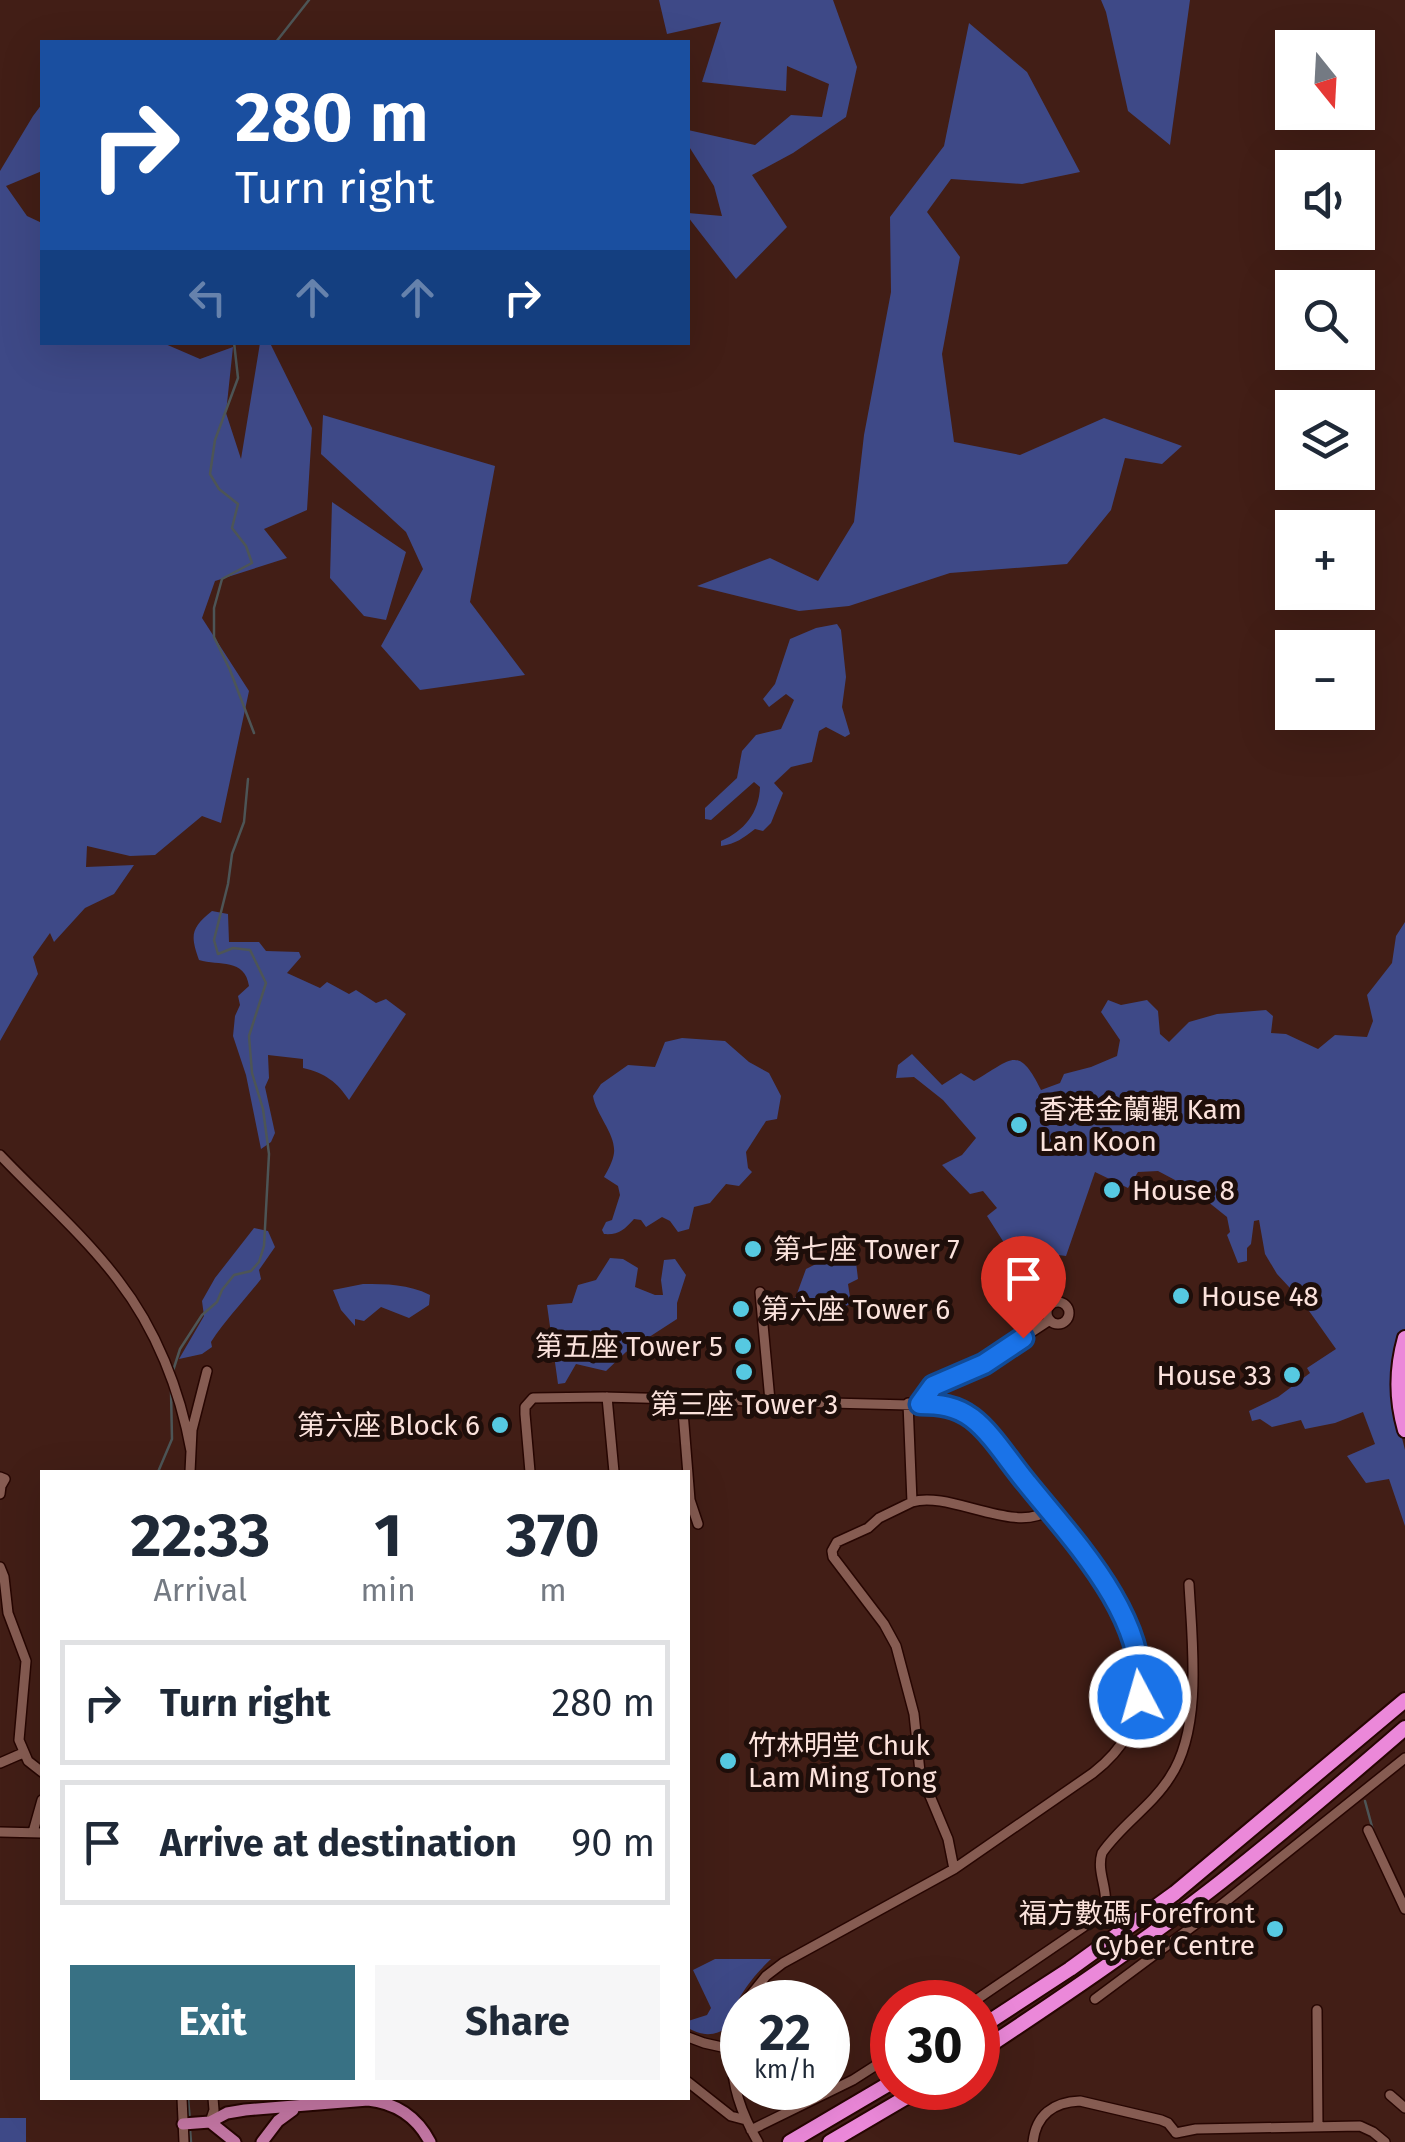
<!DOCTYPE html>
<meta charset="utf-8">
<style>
body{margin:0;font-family:"Fira Sans","Noto Sans TC",sans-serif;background:#f6f6f7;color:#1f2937;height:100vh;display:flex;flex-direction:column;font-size:38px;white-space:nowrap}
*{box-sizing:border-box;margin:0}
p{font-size:32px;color:#747a83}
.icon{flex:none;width:55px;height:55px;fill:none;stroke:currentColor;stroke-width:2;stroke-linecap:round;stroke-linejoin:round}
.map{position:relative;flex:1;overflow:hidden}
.panel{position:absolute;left:40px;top:1470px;width:650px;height:630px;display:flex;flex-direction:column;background:#fff;border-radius:0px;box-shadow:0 10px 40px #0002}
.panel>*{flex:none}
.top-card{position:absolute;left:40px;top:40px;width:650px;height:305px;border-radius:0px;box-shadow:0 10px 40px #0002;background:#1a4fa0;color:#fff;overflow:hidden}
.needle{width:65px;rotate:162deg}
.controls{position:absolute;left:1275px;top:30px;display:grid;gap:20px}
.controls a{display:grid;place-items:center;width:100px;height:100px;border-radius:0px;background:#fff;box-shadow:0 10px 40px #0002;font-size:50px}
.speed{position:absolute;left:720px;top:1980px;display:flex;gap:20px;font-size:50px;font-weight:700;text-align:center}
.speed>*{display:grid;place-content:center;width:130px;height:130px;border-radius:50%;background:#fff;box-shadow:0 10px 40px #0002;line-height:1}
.speed small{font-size:25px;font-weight:400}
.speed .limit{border:15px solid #d22;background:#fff;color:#111}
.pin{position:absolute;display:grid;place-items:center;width:85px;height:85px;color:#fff;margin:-102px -42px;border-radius:50% 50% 50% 0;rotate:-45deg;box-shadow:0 0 10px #0007}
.pin .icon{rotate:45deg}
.me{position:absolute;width:110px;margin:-55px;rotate:354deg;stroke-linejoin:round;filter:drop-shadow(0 0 8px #0008)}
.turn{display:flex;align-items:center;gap:35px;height:210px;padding:0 30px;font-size:45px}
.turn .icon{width:130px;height:130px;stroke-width:2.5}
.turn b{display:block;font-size:70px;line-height:85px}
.lanes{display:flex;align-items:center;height:95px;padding:0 30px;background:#0003;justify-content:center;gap:50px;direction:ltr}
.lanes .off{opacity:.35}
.eta{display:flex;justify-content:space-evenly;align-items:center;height:170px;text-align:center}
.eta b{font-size:60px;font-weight:700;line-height:70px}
.action{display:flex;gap:20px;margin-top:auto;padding:20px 30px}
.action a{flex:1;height:115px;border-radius:0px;background:#387184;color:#fff;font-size:40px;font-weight:700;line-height:115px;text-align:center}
.action a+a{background:#f6f6f7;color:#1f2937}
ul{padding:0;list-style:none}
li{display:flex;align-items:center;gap:30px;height:125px;margin:0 20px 15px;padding:0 10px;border:5px solid #e0e1e3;border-radius:0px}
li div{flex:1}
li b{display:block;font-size:38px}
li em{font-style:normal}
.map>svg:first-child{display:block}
</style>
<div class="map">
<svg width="1405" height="2142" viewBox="0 0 1405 2142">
<rect width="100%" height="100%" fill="#421e16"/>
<path fill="#3e4987" d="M 659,0 L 833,0 L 857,67 L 846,117 L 793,153 L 752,175 L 787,227 L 736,279 L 688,217 L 688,213 L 722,216 L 714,186 L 688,145 L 688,130 L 755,145 L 791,115 L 822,117 L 829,84 L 787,66 L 786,91 L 702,82 L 721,22 L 667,34 Z
M 1101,0 L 1190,0 L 1170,145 L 1128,111 L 1106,12 Z
M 969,23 L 1027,72 L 1080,172 L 1022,184 L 951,179 L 927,212 L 960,257 L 942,354 L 954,442 L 1020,455 L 1104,418 L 1182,446 L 1162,464 L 1125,458 L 1111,510 L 1067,564 L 950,573 L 849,606 L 799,611 L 697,586 L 770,558 L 818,581 L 854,522 L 864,435 L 891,292 L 890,217 L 944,146 Z
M 42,104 L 42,171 L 6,186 L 27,216 L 42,223 L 42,342 L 163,343 L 200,359 L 233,347 L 226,413 L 241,459 L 260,343 L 270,343 L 312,428 L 307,510 L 264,529 L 287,558 L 215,581 L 202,618 L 249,691 L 221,823 L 202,816 L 155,855 L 130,856 L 87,846 L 86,867 L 134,865 L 114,894 L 85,908 L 54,942 L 50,933 L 33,957 L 38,974 L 0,1041 L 0,171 L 33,116 Z
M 323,415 L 495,466 L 470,602 L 525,675 L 420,690 L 381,646 L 423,569 L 406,532 L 321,454 Z
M 332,502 L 406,552 L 386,620 L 364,616 L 330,578 Z
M 837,624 L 841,630 L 846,677 L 842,707 L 850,734 L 845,737 L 826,727 L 819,731 L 812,762 L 791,767 L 774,783 L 783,793 L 771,823 L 763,831 L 755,829 C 743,838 736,844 721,846 L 721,841 C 744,831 759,813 760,787 L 754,782 L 711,820 L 705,819 L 705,808 L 737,778 L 742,751 L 756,735 L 781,729 L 794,700 L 786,694 L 769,707 L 763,699 L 775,684 L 790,639 L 816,628 Z
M 212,911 L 228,914 L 229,942 L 259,942 L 266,951 L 299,952 L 301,957 L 287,973 L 320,988 L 327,982 L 349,994 L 356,990 L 376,1003 L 386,999 L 406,1014 L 349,1100 C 337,1082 325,1073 303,1068 L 303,1059 L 268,1055 L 269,1078 L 265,1087 L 275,1133 L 271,1142 L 261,1149 L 246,1075 L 233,1036 L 235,1016 L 240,1005 L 238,996 L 249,986 C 245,958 219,966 199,960 C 190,935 191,928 212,911 Z
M 1405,922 L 1405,1331 L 1397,1418 L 1405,1450 L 1405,1526 L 1389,1479 L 1366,1483 L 1347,1456 L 1375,1444 L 1363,1412 L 1335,1423 L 1305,1429 L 1301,1420 L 1272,1427 L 1260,1419 L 1252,1421 L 1249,1411 L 1278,1397 L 1310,1373 L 1307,1368 L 1336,1349 L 1302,1301 L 1277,1274 L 1265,1254 L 1259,1220 L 1254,1221 L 1251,1244 L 1247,1248 L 1247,1261 L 1238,1263 L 1227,1235 L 1230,1232 L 1227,1217 L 1192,1189 L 1158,1171 L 1138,1172 L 1128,1188 L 1095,1172 L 1066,1256 L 1058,1255 L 1042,1270 L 1024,1266 L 1008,1249 L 987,1216 L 997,1208 L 983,1191 L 970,1194 L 942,1165 L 962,1155 L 976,1138 L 943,1100 L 914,1077 L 896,1078 L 898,1065 L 912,1054 L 942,1085 L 961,1073 L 974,1081 C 1011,1060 1018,1043 1041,1090 L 1060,1083 L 1064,1074 L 1091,1067 L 1117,1056 L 1120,1040 L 1101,1012 L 1108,1000 L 1121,1005 L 1147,1000 L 1158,1011 L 1160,1034 L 1169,1042 L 1189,1022 L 1217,1014 L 1266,1010 L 1273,1016 L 1271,1033 L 1286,1034 L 1318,1049 L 1335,1035 L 1367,1037 L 1373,1021 L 1367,995 L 1392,963 L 1396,936 Z
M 682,1038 L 725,1041 L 749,1062 L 769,1073 L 781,1096 L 777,1119 L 766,1121 L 746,1152 L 748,1168 L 752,1172 L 739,1186 L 726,1184 L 710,1203 L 694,1207 L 689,1229 L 678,1232 L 670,1221 L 662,1217 L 646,1227 L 641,1220 L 634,1219 C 624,1230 619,1235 604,1234 L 602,1230 L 606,1222 L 612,1220 L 620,1195 L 618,1186 L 604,1177 C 608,1170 613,1161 614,1153 C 616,1134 596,1115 593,1096 L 601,1084 L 628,1065 L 655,1067 L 665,1042 Z
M 254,1228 L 268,1231 L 275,1247 L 259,1270 L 261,1279 C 244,1301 226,1319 211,1342 L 212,1347 L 202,1354 L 179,1359 L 204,1316 L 202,1301 L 215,1278 Z
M 830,1257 L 839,1262 L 856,1262 L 858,1279 L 848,1284 L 851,1304 L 823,1314 L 807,1312 L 795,1299 L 806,1269 Z
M 610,1258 L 623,1259 L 638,1268 L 635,1287 L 655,1295 L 663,1295 L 661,1280 L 664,1260 L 675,1259 L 686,1275 L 677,1303 L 677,1319 L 626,1352 L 606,1371 L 576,1364 L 565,1383 L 558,1384 L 547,1305 L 572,1303 L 578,1285 L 596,1280 Z
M 363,1284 C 387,1284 408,1284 430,1295 L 429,1305 L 409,1318 L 381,1307 L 364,1321 L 355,1319 L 355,1326 L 341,1310 L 333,1290 Z
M 715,1959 L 771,1959 C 747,1982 737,1999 725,2029 C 711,2037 701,2035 688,2028 L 688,2021 L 707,2015 L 711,2008 L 693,1970 Z
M 0,2118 L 26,2118 L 26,2142 L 0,2142 Z"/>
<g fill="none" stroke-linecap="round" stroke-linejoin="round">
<path stroke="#4d5556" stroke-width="2.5" d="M 276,42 L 309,0
M 234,342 L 238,378 L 215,440 L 210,474 L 219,489 L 238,504 L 232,528 L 246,546 L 252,563 L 222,579 L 214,608 L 214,637 L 230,670 L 254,733
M 172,1374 L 180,1349 L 202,1315 L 217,1302 L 222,1290 L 234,1275 L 251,1271 L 259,1262 L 264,1246 L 269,1154 L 263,1109 L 252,1073 L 249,1036 L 266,983 L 250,950 L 233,948 L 218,954 L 214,940 L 228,884 L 232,854 L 244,822 L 248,779
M 158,1472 L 172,1439 L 171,1391
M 1365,1801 L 1374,1834
M 188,2098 L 190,2121
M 190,2129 L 191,2142"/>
<g stroke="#270602" stroke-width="12">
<path id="minor" d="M 0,1155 C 39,1196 84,1235 118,1280 C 156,1329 180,1390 191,1451
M 760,1292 L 770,1401
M1047 1313a11 11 0 1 1 22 0a11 11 0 1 1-22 0Z
M 607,1397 L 614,1472
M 682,1399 L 690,1500 L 698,1524
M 908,1403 L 912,1502 C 949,1490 1015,1535 1049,1510
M 920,1404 L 933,1387 L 983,1364 L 1050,1320
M 190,1472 L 192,1430 L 207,1371
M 530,1472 L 525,1414 L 525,1407 L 533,1398 L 603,1397 L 948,1406 L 969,1416 L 981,1426 C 1005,1456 1029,1486 1053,1515 C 1113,1589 1193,1695 1093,1773 L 954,1869 L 783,1963 L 766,1976 L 745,2002
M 0,1477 L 5,1479 L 1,1486 L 0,1494
M 912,1502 L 879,1518 L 868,1528 L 837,1542 L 832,1551 L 833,1557 L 884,1624 L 896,1646 L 914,1714 L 920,1772 L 948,1839 L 954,1869
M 0,1567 L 4,1577 L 8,1613 L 26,1661 L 19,1740 L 28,1761 L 42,1772
M 0,1763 L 23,1753
M 1368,1830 L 1405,1909
M 0,1832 L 42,1833
M 33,1832 L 42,1800
M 1095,1999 L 1220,1906 L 1405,1758
M 973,2002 L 1089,1923 L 1105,1909 C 1109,1890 1096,1872 1102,1853 C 1121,1825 1152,1806 1170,1777 C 1203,1728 1192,1641 1189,1584
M 742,2008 C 723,2054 733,2100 758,2142
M 1317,2010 L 1318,2127
M 688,2037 L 704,2043 L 731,2049
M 688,2082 L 731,2116 L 746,2120
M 1390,2095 L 1405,2108
M 182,2098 L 184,2142
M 210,2122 L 214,2110 L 213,2098
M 751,2130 L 853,2080 L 892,2055
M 1176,2133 L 1196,2129 L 1360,2126 L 1373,2132 L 1385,2142
M 1033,2142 C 1036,2115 1053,2102 1080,2101 L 1161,2120 L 1168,2123 L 1176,2133"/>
</g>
<g stroke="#270602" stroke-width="15">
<path id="major" d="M 210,2122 L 235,2142
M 183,2124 L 210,2122 L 227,2113 L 245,2110 L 368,2100 C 396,2103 417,2117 430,2142
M 262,2142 L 278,2121 L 293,2110"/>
</g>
<g stroke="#270602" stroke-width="18">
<path id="highway" d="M 1405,1338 C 1396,1370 1396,1399 1405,1430
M 978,2029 L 1070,1969 L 1175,1893 L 1405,1700
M 978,2053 C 1061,1998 1144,1942 1222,1881 C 1285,1831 1345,1780 1405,1728
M 790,2142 L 892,2082
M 830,2142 L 922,2088"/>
</g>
<use href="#minor" stroke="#865c52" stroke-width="9"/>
<use href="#major" stroke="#c376a3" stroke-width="11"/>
<use href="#highway" stroke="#eb88d9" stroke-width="14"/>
</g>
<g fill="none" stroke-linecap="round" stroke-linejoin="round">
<g stroke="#114b97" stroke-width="25">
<path id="route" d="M 1023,1338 L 984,1364 L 933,1386 L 920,1404 C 939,1404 956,1406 972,1418 C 992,1433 1010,1463 1027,1483 C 1073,1540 1148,1617 1140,1697"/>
</g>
<use href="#route" stroke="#1a73e8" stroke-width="18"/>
</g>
<g fill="#56c9e1" stroke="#1e0e0a" stroke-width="4">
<circle cx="1019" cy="1125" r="10"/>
<circle cx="1112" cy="1190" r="10"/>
<circle cx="753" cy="1249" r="10"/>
<circle cx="1181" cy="1296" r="10"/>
<circle cx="741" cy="1309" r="10"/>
<circle cx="743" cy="1346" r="10"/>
<circle cx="744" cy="1372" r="10"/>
<circle cx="1292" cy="1375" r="10"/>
<circle cx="500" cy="1425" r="10"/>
<circle cx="728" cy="1761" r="10"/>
<circle cx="1275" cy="1929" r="10"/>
</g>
<g text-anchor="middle" stroke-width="10" stroke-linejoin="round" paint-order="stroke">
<g font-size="28" fill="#fbe2dc" stroke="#1e0e0a" text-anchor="start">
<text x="1039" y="1119">香港金蘭觀 Kam<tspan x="1039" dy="32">Lan Koon</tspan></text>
<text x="1132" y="1200">House 8</text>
<text x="773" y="1259">第七座 Tower 7</text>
<text x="1201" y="1306">House 48</text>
<text x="761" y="1319">第六座 Tower 6</text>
<text x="723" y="1356" text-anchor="end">第五座 Tower 5</text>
<text x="1272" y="1385" text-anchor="end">House 33</text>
<text x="744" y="1414" text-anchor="middle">第三座 Tower 3</text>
<text x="480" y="1435" text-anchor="end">第六座 Block 6</text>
<text x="748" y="1755">竹林明堂 Chuk<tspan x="748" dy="32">Lam Ming Tong</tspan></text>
<text x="1255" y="1923" text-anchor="end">福方數碼 Forefront<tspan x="1255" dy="32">Cyber Centre</tspan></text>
</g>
</g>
</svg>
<div class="controls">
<a><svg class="needle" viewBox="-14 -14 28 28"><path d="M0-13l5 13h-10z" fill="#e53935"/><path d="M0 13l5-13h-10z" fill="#747a83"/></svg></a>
<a><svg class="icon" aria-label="sound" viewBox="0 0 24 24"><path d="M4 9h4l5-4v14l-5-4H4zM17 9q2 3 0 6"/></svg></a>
<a><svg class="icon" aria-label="search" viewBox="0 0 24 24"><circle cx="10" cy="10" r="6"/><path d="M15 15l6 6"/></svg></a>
<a><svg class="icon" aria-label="layers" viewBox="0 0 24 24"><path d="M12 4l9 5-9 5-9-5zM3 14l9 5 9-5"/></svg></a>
<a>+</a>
<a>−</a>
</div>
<div class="speed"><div>22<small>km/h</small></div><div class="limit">30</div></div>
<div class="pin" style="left:1023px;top:1338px;background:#d93025"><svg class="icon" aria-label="arrive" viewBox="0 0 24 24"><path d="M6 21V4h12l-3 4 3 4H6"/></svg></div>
<svg class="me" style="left:1140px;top:1697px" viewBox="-20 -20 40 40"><circle r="17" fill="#1a73e8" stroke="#fff" stroke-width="3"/><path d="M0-11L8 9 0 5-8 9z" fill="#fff"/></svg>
<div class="top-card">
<div class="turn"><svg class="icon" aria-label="right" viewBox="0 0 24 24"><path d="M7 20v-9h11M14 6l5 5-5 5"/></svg><div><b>280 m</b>Turn right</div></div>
<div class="lanes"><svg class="icon off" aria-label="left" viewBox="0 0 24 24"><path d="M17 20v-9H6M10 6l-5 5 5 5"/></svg><svg class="icon off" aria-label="ahead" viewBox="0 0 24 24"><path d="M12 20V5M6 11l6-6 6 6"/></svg><svg class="icon off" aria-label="ahead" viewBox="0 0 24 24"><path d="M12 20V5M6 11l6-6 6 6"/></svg><svg class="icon" aria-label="right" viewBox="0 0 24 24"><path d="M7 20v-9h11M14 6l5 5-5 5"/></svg></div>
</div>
<section class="panel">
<div class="eta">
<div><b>22:33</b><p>Arrival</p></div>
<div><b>1</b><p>min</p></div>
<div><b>370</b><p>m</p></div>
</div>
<ul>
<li><svg class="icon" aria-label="right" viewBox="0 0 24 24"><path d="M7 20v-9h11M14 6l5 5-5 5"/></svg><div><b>Turn right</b></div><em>280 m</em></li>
<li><svg class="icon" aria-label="arrive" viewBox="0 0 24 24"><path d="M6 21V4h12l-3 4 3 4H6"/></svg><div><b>Arrive at destination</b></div><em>90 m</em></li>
</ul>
<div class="action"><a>Exit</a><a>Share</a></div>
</section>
</div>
